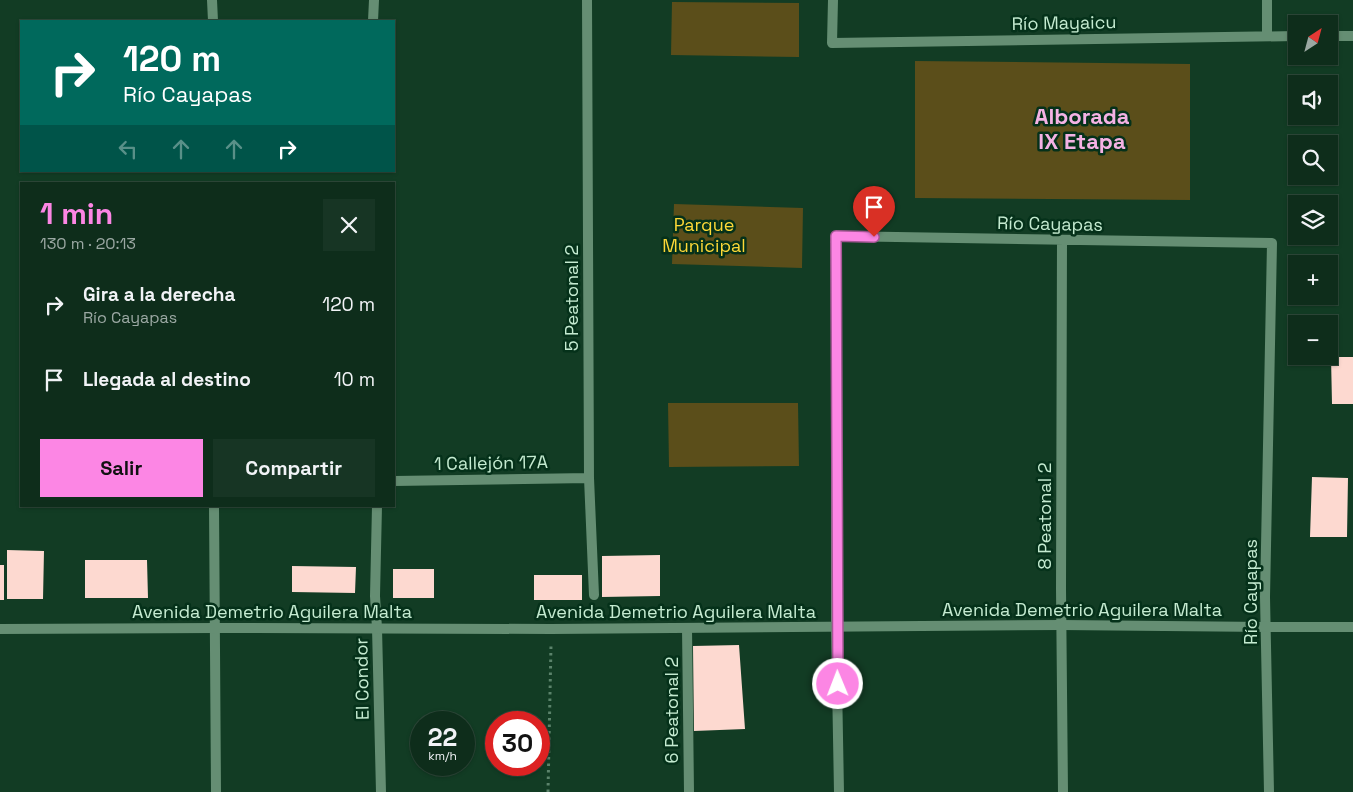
<!DOCTYPE html>
<html lang="es">
<meta charset="utf-8">
<style>
body{margin:0;font-family:"Space Grotesk",sans-serif;background:#173524;color:#f1f3f6;height:100vh;display:flex;flex-direction:column;font-size:19px;white-space:nowrap}
*{box-sizing:border-box;margin:0}
p{font-size:16px;color:#9ba8a3}
.icon{flex:none;width:28px;height:28px;fill:none;stroke:currentColor;stroke-width:2;stroke-linecap:round;stroke-linejoin:round}
.map{position:relative;flex:1;overflow:hidden}
.details{position:absolute;left:20px;top:182px;width:375px;height:325px;display:flex;flex-direction:column;background:#0e2d1b;border-radius:0px;box-shadow:0 1px 4px #0004,0 0 0 1px #2e493a}
.details>*{flex:none}
.banner{position:absolute;left:20px;top:20px;width:375px;height:152px;border-radius:0px;box-shadow:0 1px 4px #0004,0 0 0 1px #2e493a;background:#00695c;color:#fff;overflow:hidden}
.needle{width:32px;rotate:36deg}
.buttons{position:absolute;left:1288px;top:15px;display:grid;gap:10px}
.buttons a{display:grid;place-items:center;width:50px;height:50px;border-radius:0px;background:#0e2d1b;box-shadow:0 1px 4px #0004,0 0 0 1px #2e493a;font-size:25px}
.speed{position:absolute;left:410px;top:711px;display:flex;gap:10px;font-size:25px;font-weight:700;text-align:center}
.speed>*{display:grid;place-content:center;width:65px;height:65px;border-radius:50%;background:#0e2d1b;box-shadow:0 1px 4px #0004,0 0 0 1px #2e493a;line-height:1}
.speed small{font-size:12px;font-weight:400}
.speed .limit{border:8px solid #d22;background:#fff;color:#111}
.pin{position:absolute;display:grid;place-items:center;width:42px;height:42px;color:#fff;margin:-51px -21px;border-radius:50% 50% 50% 0;rotate:-45deg;box-shadow:0 0 5px #0007}
.pin .icon{rotate:45deg}
.me{position:absolute;width:55px;margin:-28px;rotate:359deg;stroke-linejoin:round;filter:drop-shadow(0 0 4px #0008)}
.turn{display:flex;align-items:center;gap:18px;height:105px;padding:0 20px;font-size:22px}
.turn .icon{width:65px;height:65px;stroke-width:2.5}
.turn b{display:block;font-size:35px;line-height:42px}
.lanes{display:flex;align-items:center;height:48px;padding:0 20px;background:#0003;justify-content:center;gap:25px;direction:ltr}
.lanes .off{opacity:.35}
.round{display:grid;place-items:center;flex:none;width:52px;height:52px;border-radius:0px;background:#173524}
.overview{display:flex;align-items:center;justify-content:space-between;height:85px;padding:0 20px}
h1{font-size:30px;font-weight:700;line-height:38px;color:#fc86e4}
.primary-button{display:flex;gap:10px;margin-top:auto;padding:10px 20px}
.primary-button a{flex:1;height:58px;border-radius:0px;background:#fc86e4;color:#111;font-size:20px;font-weight:700;line-height:58px;text-align:center}
.primary-button a+a{background:#173524;color:#f1f3f6}
ul{padding:0;list-style:none}
li{display:flex;align-items:center;gap:15px;height:75px;padding:0 20px}
li div{flex:1}
li b{display:block;font-size:19px}
li em{font-style:normal}
.map>svg:first-child{display:block}
</style>
<div class="map">
<svg width="1353" height="792" viewBox="0 0 1353 792">
<rect width="100%" height="100%" fill="#123c24"/>
<path fill="#5b4e1a" d="M 672,2 L 799,3 L 799,57 L 671,55 Z
M 915,61 L 1190,64 L 1190,200 L 915,198 Z
M 674,204 L 803,208 L 802,268 L 672,264 Z
M 668,403 L 798,403 L 799,466 L 669,467 Z"/>
<path fill="#fdd9d0" d="M 1331,357 L 1353,357 L 1353,404 L 1332,404 Z
M 1312,477 L 1348,478 L 1347,537 L 1310,537 Z
M 7,550 L 44,551 L 43,599 L 7,599 Z
M 660,555 L 660,596 L 602,597 L 602,556 Z
M 85,560 L 147,560 L 148,598 L 85,598 Z
M 0,565 L 4,565 L 4,600 L 0,600 Z
M 292,566 L 356,567 L 355,593 L 292,592 Z
M 393,569 L 434,569 L 434,598 L 393,598 Z
M 534,575 L 582,575 L 582,600 L 534,600 Z
M 739,645 L 745,729 L 694,731 L 693,646 Z"/>
<g fill="none" stroke-linecap="round" stroke-linejoin="round">
<path stroke="#5b836b" stroke-width="3" stroke-dasharray="2.5 4" stroke-linecap="butt" d="M 548,792 L 551,645"/>
<path stroke="#658e73" stroke-width="10" d="M 212,0 L 213,21
M 587,0 L 589,478 L 594,595
M 833,0 L 832,43 L 1296,36
M 373,21 L 374,0
M 1267,35 L 1267,0
M 1329,36 L 1353,36
M 1062,240 L 1061,589 L 1063,792
M 394,481 L 589,478
M 214,506 L 216,792
M 377,506 L 375,596 L 377,628 L 381,792
M 687,628 L 689,792
M 839,792 L 836,627 L 836,236 L 1272,243 L 1265,597 L 1269,792"/>
<path stroke="#658e73" stroke-width="10" d="M 0,629 L 216,628 L 551,629 L 1061,625 L 1267,627 L 1353,627"/>
</g>
<g fill="none" stroke-linecap="round" stroke-linejoin="round">
<g stroke="#a45794" stroke-width="12">
<path id="route" d="M 838,684 L 836,236 L 874,237"/>
</g>
<use href="#route" stroke="#fc86e4" stroke-width="9"/>
</g>
<g text-anchor="middle" stroke-width="5" stroke-linejoin="round" paint-order="stroke">
<g font-size="18" fill="#c5ebd1" stroke="#05311a">
<text transform="translate(1064 23) rotate(-1)" y="6">Río Mayaicu</text>
<text transform="translate(1050 224) rotate(1)" y="6">Río Cayapas</text>
<text transform="translate(572 298) rotate(-90)" y="6">5 Peatonal 2</text>
<text transform="translate(491 463) rotate(-1)" y="6">1 Callejón 17A</text>
<text transform="translate(1045 516) rotate(-90)" y="6">8 Peatonal 2</text>
<text transform="translate(1251 592) rotate(-90)" y="6">Río Cayapas</text>
<text x="1082" y="616">Avenida Demetrio Aguilera Malta</text>
<text x="272" y="618">Avenida Demetrio Aguilera Malta</text>
<text x="676" y="618">Avenida Demetrio Aguilera Malta</text>
<text transform="translate(362 679) rotate(-91)" y="6">El Condor</text>
<text transform="translate(672 710) rotate(-90)" y="6">6 Peatonal 2</text>
</g>
<g font-size="18" fill="#fdd837" stroke="#05311a">
<text x="704" y="231">Parque<tspan x="704" dy="21">Municipal</tspan></text>
</g>
<g font-size="22" font-weight="bold" fill="#f4b2e4" stroke="#05311a">
<text x="1082" y="124">Alborada<tspan x="1082" dy="25">IX Etapa</tspan></text>
</g>
</g>
</svg>
<div class="buttons">
<a><svg class="needle" viewBox="-14 -14 28 28"><path d="M0-13l5 13h-10z" fill="#e53935"/><path d="M0 13l5-13h-10z" fill="#9ba8a3"/></svg></a>
<a><svg class="icon" aria-label="sound" viewBox="0 0 24 24"><path d="M4 9h4l5-4v14l-5-4H4zM17 9q2 3 0 6"/></svg></a>
<a><svg class="icon" aria-label="search" viewBox="0 0 24 24"><circle cx="10" cy="10" r="6"/><path d="M15 15l6 6"/></svg></a>
<a><svg class="icon" aria-label="layers" viewBox="0 0 24 24"><path d="M12 4l9 5-9 5-9-5zM3 14l9 5 9-5"/></svg></a>
<a>+</a>
<a>−</a>
</div>
<div class="speed"><div>22<small>km/h</small></div><div class="limit">30</div></div>
<div class="pin" style="left:874px;top:237px;background:#d93025"><svg class="icon" aria-label="arrive" viewBox="0 0 24 24"><path d="M6 21V4h12l-3 4 3 4H6"/></svg></div>
<svg class="me" style="left:838px;top:684px" viewBox="-20 -20 40 40"><circle r="17" fill="#fc86e4" stroke="#fff" stroke-width="3"/><path d="M0-11L8 9 0 5-8 9z" fill="#fff"/></svg>
<div class="banner">
<div class="turn"><svg class="icon" aria-label="right" viewBox="0 0 24 24"><path d="M7 20v-9h11M14 6l5 5-5 5"/></svg><div><b>120 m</b>Río Cayapas</div></div>
<div class="lanes"><svg class="icon off" aria-label="left" viewBox="0 0 24 24"><path d="M17 20v-9H6M10 6l-5 5 5 5"/></svg><svg class="icon off" aria-label="ahead" viewBox="0 0 24 24"><path d="M12 20V5M6 11l6-6 6 6"/></svg><svg class="icon off" aria-label="ahead" viewBox="0 0 24 24"><path d="M12 20V5M6 11l6-6 6 6"/></svg><svg class="icon" aria-label="right" viewBox="0 0 24 24"><path d="M7 20v-9h11M14 6l5 5-5 5"/></svg></div>
</div>
<section class="details">
<div class="overview"><div><h1>1 min</h1><p>130 m · 20:13</p></div><a class="round"><svg class="icon" aria-label="close" viewBox="0 0 24 24"><path d="M6 6l12 12M18 6L6 18"/></svg></a></div>
<ul>
<li><svg class="icon" aria-label="right" viewBox="0 0 24 24"><path d="M7 20v-9h11M14 6l5 5-5 5"/></svg><div><b>Gira a la derecha</b><p>Río Cayapas</p></div><em>120 m</em></li>
<li><svg class="icon" aria-label="arrive" viewBox="0 0 24 24"><path d="M6 21V4h12l-3 4 3 4H6"/></svg><div><b>Llegada al destino</b></div><em>10 m</em></li>
</ul>
<div class="primary-button"><a>Salir</a><a>Compartir</a></div>
</section>
</div>
